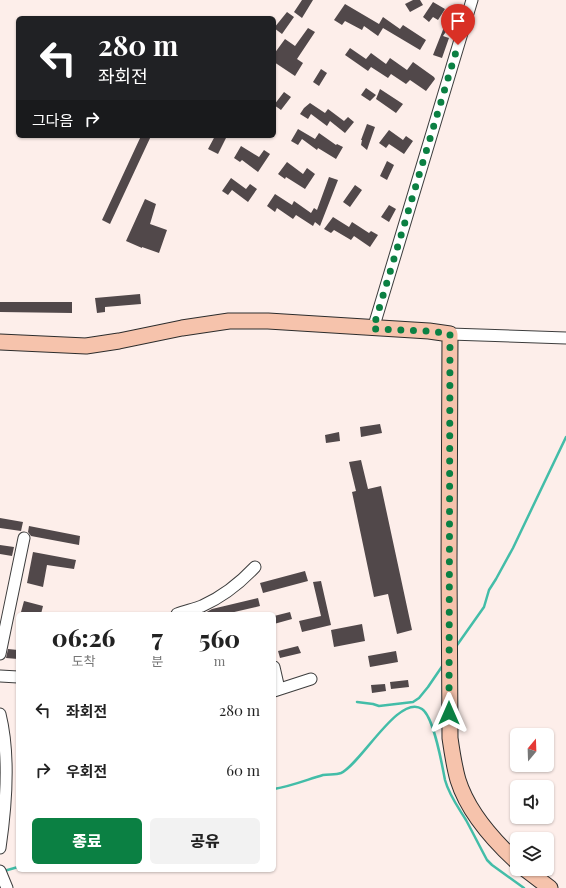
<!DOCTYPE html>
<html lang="ko">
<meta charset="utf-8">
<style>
body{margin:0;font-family:"Playfair Display","Noto Sans KR",serif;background:#f2f2f2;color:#222;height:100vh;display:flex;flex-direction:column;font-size:15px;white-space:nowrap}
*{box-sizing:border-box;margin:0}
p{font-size:13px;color:#767676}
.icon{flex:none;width:22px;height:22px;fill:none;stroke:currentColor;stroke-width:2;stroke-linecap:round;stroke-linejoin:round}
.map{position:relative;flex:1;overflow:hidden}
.panel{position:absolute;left:16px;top:612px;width:260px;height:260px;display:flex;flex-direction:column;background:#fff;border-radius:6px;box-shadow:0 1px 3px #0004}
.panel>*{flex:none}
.hud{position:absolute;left:16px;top:16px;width:260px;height:122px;border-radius:6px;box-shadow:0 1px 3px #0004;background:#202124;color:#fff;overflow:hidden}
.needle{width:26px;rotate:19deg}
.tools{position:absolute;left:510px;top:728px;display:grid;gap:8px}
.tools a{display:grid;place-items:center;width:44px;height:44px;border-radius:6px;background:#fff;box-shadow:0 1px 3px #0004;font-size:20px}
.pin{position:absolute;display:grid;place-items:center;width:34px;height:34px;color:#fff;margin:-41px -17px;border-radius:50% 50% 50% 0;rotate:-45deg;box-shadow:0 0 4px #0007}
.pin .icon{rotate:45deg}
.me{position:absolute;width:44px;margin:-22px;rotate:0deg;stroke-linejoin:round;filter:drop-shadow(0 0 3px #0008)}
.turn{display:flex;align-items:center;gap:14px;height:84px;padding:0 16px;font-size:18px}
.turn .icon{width:52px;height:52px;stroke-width:2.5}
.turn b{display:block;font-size:28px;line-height:34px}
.then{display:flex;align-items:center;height:38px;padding:0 16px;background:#0003;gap:8px;font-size:15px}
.eta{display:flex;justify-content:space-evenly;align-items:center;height:68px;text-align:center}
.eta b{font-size:24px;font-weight:800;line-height:28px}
.action{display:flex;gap:8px;margin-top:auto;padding:8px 16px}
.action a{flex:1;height:46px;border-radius:6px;background:#0b8043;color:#fff;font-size:16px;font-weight:800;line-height:46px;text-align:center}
.action a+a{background:#f2f2f2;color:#222}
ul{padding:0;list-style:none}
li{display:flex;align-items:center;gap:12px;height:60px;padding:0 16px}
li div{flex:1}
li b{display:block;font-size:15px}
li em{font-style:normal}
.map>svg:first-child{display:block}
</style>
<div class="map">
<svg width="566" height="888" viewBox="0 0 566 888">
<rect width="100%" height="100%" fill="#fdeeea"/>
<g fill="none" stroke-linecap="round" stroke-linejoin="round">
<path stroke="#43bda8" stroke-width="2.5" d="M 455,648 L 484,607 L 489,590 L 496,579 L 513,548 L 566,437
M 357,702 L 373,704 L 379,706 L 413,702 L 419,698 L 428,687 L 443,665
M 274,789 C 292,786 306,780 323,775 C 329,774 336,775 341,773 C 361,764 399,693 422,709 C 434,717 442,765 445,780 C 449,795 458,807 466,820 C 473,833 480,847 487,860 L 492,865 L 524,888
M 4,871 L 18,867"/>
</g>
<path fill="#51484a" d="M 302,0 L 313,0 L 302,18 L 294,12 Z
M 413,0 L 420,0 L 423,5 L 410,12 L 405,4 Z
M 433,2 L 445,9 L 438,20 L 433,17 L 429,22 L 423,17 Z
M 345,4 L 379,24 L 383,17 L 400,29 L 403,25 L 426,40 L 420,50 L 383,28 L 378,36 L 364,26 L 362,30 L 345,21 L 342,25 L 334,20 Z
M 287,12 L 294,17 L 282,34 L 274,28 Z
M 450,12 L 457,16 L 443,36 L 449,38 L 442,58 L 433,55 Z
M 308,28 L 315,32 L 297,59 L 303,63 L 295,76 L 274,62 L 274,54 L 285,39 L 295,46 Z
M 350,48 L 366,59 L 371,53 L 386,64 L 390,58 L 407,70 L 413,62 L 434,77 L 435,79 L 426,91 L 410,80 L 406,84 L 391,74 L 388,78 L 371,67 L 368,71 L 345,55 Z
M 321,69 L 327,73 L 319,86 L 313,82 Z
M 366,88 L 376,95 L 370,101 L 361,95 Z
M 380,89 L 403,104 L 396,113 L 376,99 Z
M 284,92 L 291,97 L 281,110 L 274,105 Z
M 310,103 L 325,113 L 328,109 L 344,121 L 348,117 L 354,122 L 345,133 L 330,121 L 327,126 L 311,114 L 308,119 L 300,114 L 304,108 Z
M 367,124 L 375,127 L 367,150 L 361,145 L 362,140 L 361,140 Z
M 298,129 L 315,139 L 319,133 L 336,145 L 337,144 L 343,147 L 336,159 L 318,148 L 317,150 L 302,139 L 298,145 L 291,141 Z
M 389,130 L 403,140 L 406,136 L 413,141 L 404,154 L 389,144 L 386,148 L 379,143 Z
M 141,136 L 151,136 L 110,224 L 102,220 Z
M 215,136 L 227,136 L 218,154 L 208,149 Z
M 241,146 L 259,157 L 264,150 L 270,154 L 258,172 L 242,160 L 240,162 L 234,158 Z
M 387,161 L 394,165 L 387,180 L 380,176 Z
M 287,162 L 303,174 L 307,168 L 315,174 L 305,189 L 286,177 L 285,179 L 278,174 Z
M 329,177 L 338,180 L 320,226 L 315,222 L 313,226 L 296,215 L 293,219 L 277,208 L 275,212 L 267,206 L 275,194 L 292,205 L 294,201 L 311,213 L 314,208 L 317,210 Z
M 231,178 L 246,189 L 250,184 L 257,189 L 248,202 L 232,190 L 228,195 L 222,191 Z
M 355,185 L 362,190 L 350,207 L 343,202 Z
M 145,199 L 156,204 L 150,224 L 167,230 L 159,253 L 142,247 L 142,248 L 126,241 Z
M 389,205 L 396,209 L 389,222 L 381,217 Z
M 333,217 L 349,227 L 352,222 L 369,233 L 371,231 L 378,235 L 370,247 L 354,236 L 351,240 L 334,230 L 331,233 L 324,229 Z
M 140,294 L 141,304 L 105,307 L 105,312 L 97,313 L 95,298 Z
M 0,302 L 72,302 L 72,313 L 0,312 Z
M 380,424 L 382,433 L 361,437 L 360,427 Z
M 339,432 L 340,441 L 326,443 L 325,435 Z
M 361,460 L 368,489 L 381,486 L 412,630 L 397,634 L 388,594 L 374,597 L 352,492 L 356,491 L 349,462 Z
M 0,518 L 23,522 L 21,531 L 0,528 Z
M 29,526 L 80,536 L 79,545 L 31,536 L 28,532 Z
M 0,545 L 14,547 L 12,556 L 0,554 Z
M 33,552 L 76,560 L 74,569 L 47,565 L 43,587 L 27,583 Z
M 305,571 L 308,581 L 263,593 L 260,583 Z
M 321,581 L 331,625 L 302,632 L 299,621 L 321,616 L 313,582 Z
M 258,598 L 260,606 L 230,613 L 231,614 L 203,614 L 212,609 Z
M 24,601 L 43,606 L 41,614 L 32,614 L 21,612 Z
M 290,612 L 292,619 L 274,624 L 274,616 Z
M 362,624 L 365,641 L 334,647 L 331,630 Z
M 298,646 L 301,653 L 280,658 L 278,651 Z
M 8,649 L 18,650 L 18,659 L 6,658 Z
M 396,651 L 398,662 L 370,667 L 368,656 Z
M 408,680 L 409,687 L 391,689 L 390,682 Z
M 385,684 L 386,691 L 372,693 L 371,685 Z"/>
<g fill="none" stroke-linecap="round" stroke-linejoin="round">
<g stroke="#3d3d3d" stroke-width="13">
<path id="street" d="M 373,329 L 472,0
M 450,334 L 566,338
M 177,614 C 185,611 194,609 202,606 C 222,597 240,583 255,567
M 0,654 L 24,538
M 274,667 L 279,689
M 0,676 L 18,677
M 274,691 L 311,679
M 0,714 C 10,754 6,807 0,848
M 0,871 L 7,888"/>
</g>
<g stroke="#2c2c2c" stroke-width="17">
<path id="secondary" d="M 0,342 L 86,346 L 119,341 L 182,328 L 229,321 L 268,321 L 429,331 L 450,334 L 449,564 L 450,738 C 452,752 454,766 458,780 C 468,812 493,840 517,862
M 525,869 L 550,888"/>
</g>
<use href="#street" stroke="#fff" stroke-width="11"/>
<use href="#secondary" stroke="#f6c3ac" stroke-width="15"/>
</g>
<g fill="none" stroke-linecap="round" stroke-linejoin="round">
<path stroke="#0b8043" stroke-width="7" stroke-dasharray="0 12.6" d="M 449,713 L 450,334 L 429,331 L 373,329 L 458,45"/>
</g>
</svg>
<div class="tools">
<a><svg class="needle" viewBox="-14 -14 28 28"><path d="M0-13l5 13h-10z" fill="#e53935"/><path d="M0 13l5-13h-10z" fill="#767676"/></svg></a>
<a><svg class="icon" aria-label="sound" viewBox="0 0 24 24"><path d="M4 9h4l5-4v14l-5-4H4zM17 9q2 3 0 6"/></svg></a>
<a><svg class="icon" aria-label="layers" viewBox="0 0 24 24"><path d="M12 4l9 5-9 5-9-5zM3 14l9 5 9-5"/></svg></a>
</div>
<div class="pin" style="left:458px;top:45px;background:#d93025"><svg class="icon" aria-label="arrive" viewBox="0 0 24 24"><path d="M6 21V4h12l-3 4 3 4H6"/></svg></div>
<svg class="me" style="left:449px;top:713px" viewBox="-20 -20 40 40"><path d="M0-17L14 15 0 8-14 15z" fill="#0b8043" stroke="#fff" stroke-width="4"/></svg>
<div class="hud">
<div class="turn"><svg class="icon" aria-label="left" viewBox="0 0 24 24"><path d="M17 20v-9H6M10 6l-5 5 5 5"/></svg><div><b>280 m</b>좌회전</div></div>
<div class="then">그다음<svg class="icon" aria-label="right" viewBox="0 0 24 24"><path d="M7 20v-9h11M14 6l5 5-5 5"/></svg></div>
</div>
<section class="panel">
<div class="eta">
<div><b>06:26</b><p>도착</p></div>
<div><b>7</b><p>분</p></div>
<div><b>560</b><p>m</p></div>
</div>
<ul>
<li><svg class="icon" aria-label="left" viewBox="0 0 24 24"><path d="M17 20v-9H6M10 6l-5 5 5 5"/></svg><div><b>좌회전</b></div><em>280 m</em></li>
<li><svg class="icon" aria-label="right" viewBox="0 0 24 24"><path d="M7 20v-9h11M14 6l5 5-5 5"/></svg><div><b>우회전</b></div><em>60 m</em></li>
</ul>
<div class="action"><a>종료</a><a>공유</a></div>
</section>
</div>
